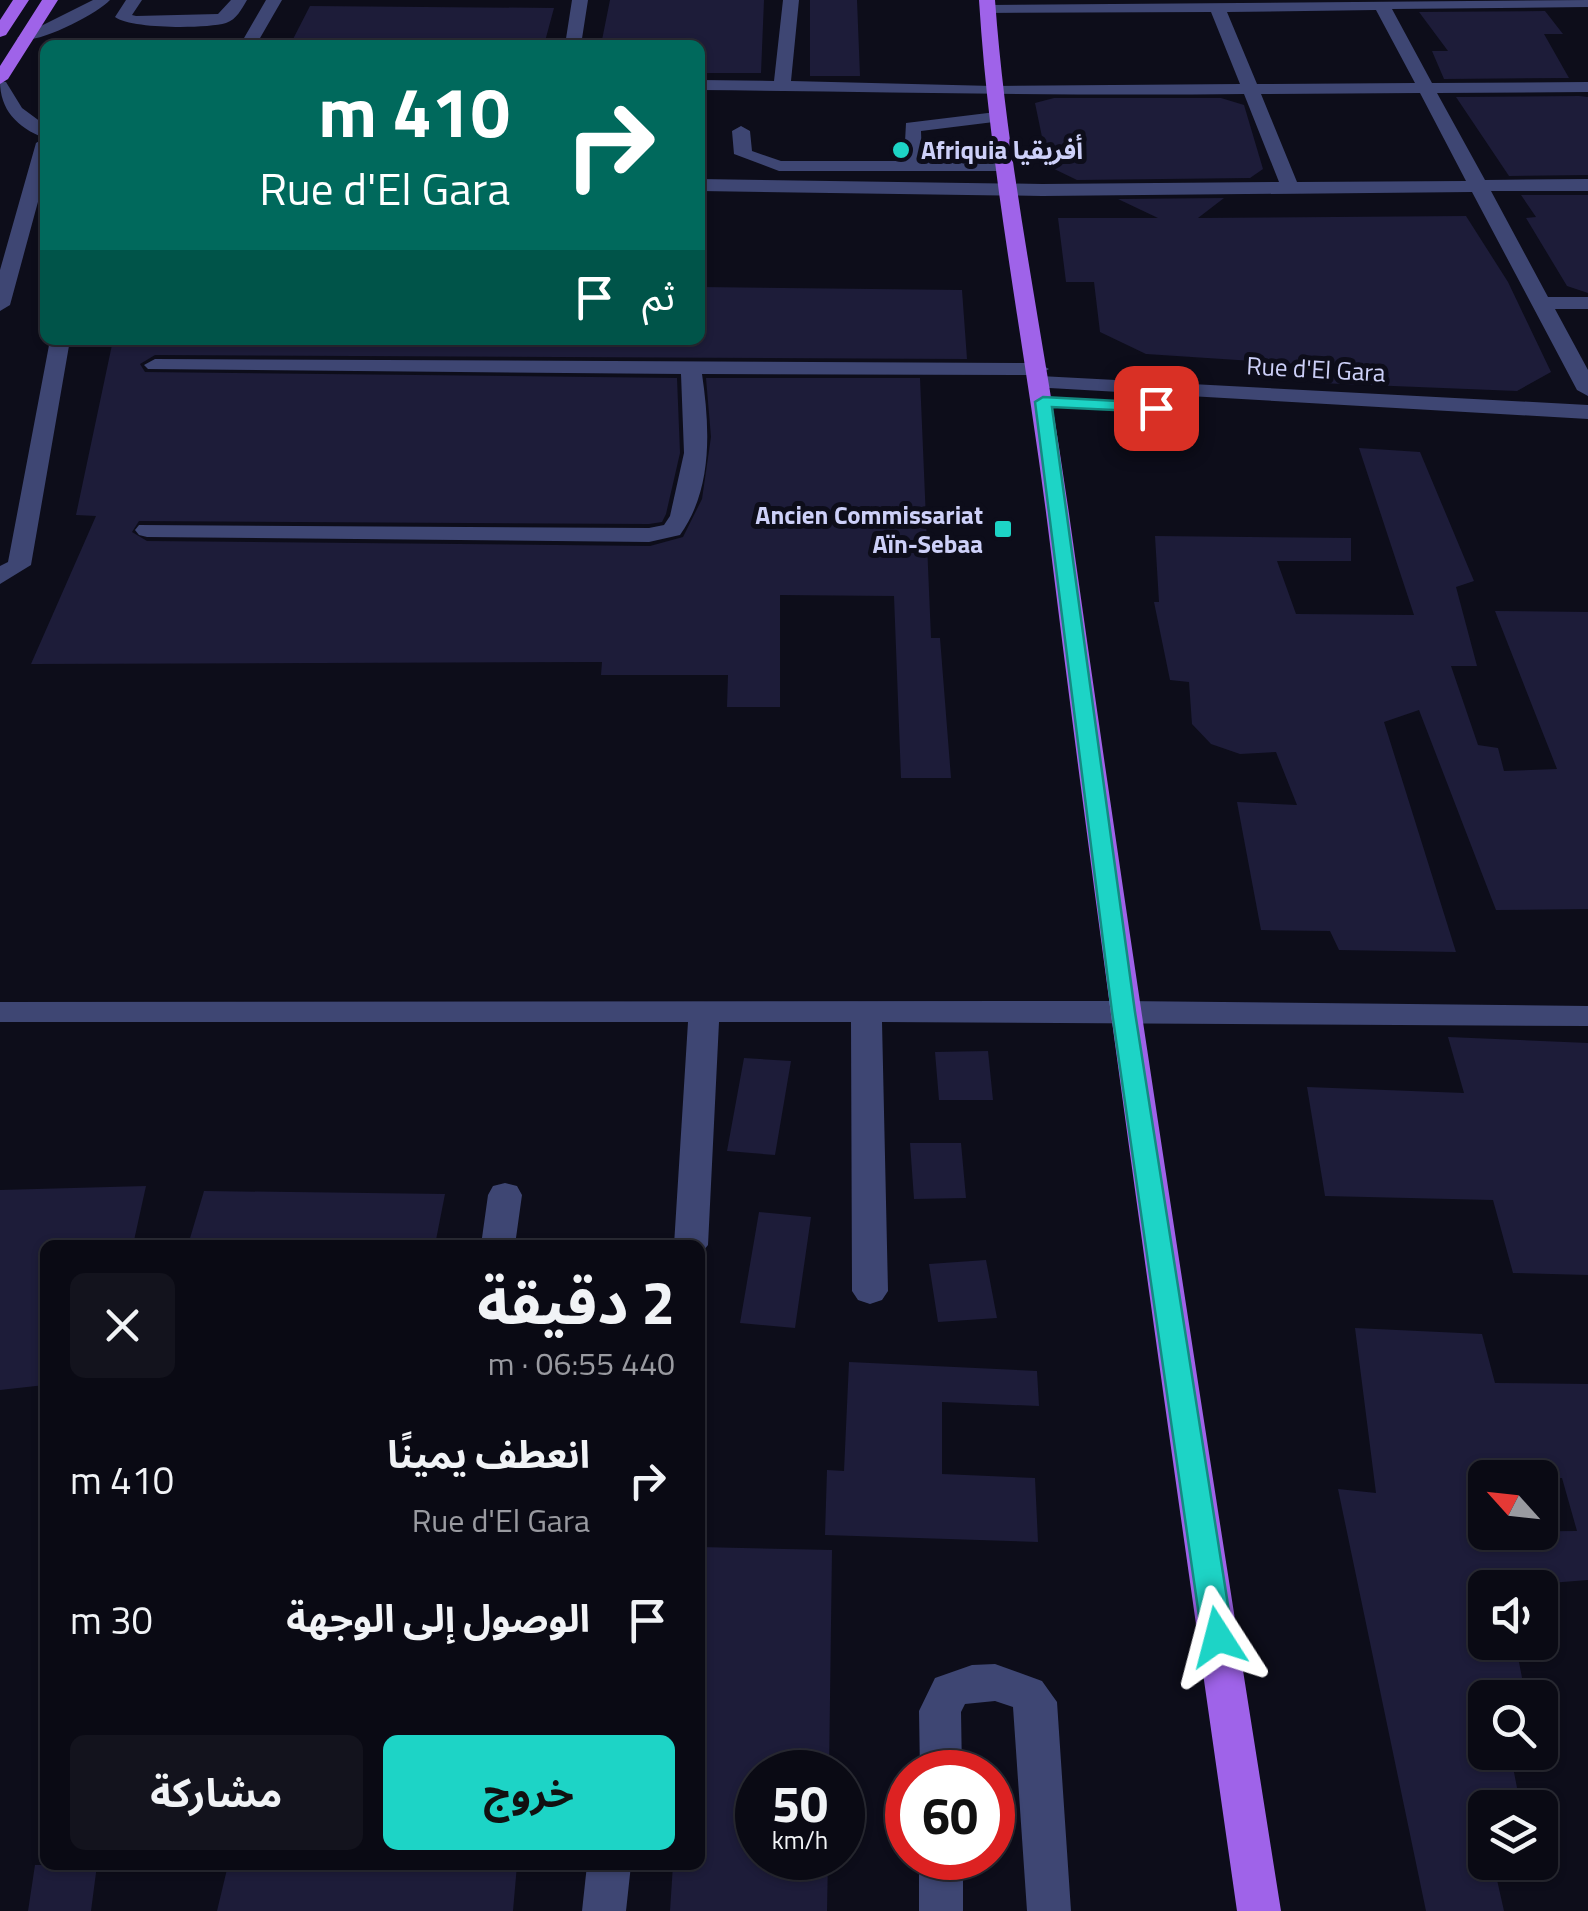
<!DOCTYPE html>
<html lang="ar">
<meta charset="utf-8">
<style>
body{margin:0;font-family:"Titillium Web","Noto Sans Arabic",sans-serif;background:#13131d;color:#f1f3f6;direction:rtl;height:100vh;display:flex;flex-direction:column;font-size:38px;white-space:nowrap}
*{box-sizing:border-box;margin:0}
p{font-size:32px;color:#999aa0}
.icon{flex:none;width:55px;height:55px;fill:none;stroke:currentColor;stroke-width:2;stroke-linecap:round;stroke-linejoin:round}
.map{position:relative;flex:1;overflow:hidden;direction:ltr}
.panel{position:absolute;left:40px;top:1240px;width:665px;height:630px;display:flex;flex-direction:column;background:#0a0a14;border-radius:15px;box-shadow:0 2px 8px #0004,0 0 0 2px #2a2b34;direction:rtl}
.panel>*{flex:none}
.top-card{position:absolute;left:40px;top:40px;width:665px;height:305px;border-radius:15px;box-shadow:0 2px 8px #0004,0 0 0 2px #2a2b34;direction:rtl;background:#00695c;color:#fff;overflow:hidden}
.needle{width:65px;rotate:297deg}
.controls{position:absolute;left:1468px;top:1460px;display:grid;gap:20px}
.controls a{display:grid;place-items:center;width:90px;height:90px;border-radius:15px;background:#0a0a14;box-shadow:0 2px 8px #0004,0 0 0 2px #2a2b34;font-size:50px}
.speed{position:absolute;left:735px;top:1750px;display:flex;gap:20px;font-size:50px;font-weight:700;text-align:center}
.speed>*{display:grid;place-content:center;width:130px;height:130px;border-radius:50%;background:#0a0a14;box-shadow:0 2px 8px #0004,0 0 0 2px #2a2b34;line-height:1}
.speed small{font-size:25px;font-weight:400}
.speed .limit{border:15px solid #d22;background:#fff;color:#111}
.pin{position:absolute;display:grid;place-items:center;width:85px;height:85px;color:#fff;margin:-42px;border-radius:20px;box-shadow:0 5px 15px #0006}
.me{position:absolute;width:110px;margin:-55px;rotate:351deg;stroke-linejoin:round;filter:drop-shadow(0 0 8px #0008)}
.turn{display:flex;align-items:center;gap:35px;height:210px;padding:0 30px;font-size:45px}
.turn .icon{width:130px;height:130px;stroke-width:2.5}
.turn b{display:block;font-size:70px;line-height:85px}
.then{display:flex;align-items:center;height:95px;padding:0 30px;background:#0003;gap:20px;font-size:38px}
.round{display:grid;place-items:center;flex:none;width:105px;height:105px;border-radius:15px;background:#13131d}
.head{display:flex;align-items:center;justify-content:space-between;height:170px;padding:0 30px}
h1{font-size:60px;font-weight:700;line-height:75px}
.primary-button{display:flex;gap:20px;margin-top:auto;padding:20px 30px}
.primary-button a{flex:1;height:115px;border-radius:15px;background:#1dd4c6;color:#111;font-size:40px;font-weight:700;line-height:115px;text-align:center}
.primary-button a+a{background:#13131d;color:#f1f3f6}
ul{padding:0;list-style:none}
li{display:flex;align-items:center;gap:30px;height:140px;padding:0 30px}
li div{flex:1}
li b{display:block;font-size:38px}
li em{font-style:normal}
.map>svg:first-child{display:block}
</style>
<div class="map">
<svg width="1588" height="1911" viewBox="0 0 1588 1911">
<rect width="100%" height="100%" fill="#0d0d1a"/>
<path fill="#1d1c39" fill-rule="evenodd" d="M 610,0 L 764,0 L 761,73 L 700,73 L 700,45 L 601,45 Z
M 810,0 L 857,0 L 860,76 L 810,76 Z
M 310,6 L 554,8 L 544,45 L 290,45 Z
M 1545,11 L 1563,34 L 1544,34 L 1569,78 L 1444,79 L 1432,51 L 1448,51 L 1419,12 Z
M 1579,96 L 1588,97 L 1588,175 L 1509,176 L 1456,97 Z
M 1054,98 L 1221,98 L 1244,105 L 1263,169 L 1250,178 L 1077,180 L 1048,166 L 1035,103 Z
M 1521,195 L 1588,195 L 1588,293 L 1567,286 L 1526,218 L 1536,217 Z
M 1224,198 L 1198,218 L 1466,216 L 1508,282 L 1551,372 L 1517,391 L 1319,383 L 1312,365 L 1146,354 L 1100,332 L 1094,282 L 1066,282 L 1058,218 L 1158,218 L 1118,199 Z
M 700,287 L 962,290 L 967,359 L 155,355 L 140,364 L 145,372 L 677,378 L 680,453 L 666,514 L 662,522 L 649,524 L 139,521 L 132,532 L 147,541 L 650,546 L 683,537 L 702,499 L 711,437 L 706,378 L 920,378 L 931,638 L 940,638 L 951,778 L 901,778 L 894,596 L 780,595 L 780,707 L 727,707 L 728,675 L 601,675 L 602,662 L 31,664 L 96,516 L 76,515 L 113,340 L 700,340 Z
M 1359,448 L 1420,452 L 1474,581 L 1456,587 L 1477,666 L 1451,666 L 1478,745 L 1498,748 L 1504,771 L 1557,769 L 1495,611 L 1588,612 L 1588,909 L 1496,910 L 1419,710 L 1384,722 L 1456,952 L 1339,950 L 1330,931 L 1261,930 L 1237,802 L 1297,805 L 1276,752 L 1240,754 L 1211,744 L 1192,724 L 1189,682 L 1170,680 L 1154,602 L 1159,602 L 1155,536 L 1351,538 L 1351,561 L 1277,561 L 1296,614 L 1414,615 Z
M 1448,1037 L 1588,1043 L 1588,1275 L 1513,1273 L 1493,1200 L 1325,1196 L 1307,1087 L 1464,1093 Z
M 988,1051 L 993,1100 L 939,1100 L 935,1052 Z
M 744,1058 L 791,1061 L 775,1155 L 727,1151 Z
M 910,1143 L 961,1143 L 966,1198 L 914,1199 Z
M 146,1186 L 133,1245 L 45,1245 L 45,1385 L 0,1390 L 0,1190 Z
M 204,1191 L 445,1194 L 435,1245 L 188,1245 Z
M 759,1212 L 811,1217 L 795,1328 L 740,1323 Z
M 986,1260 L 997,1318 L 938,1322 L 929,1264 Z
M 1355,1328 L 1482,1334 L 1495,1383 L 1588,1384 L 1588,1580 L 1485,1588 L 1485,1642 L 1515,1642 L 1526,1698 L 1485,1698 L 1485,1752 L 1510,1752 L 1521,1808 L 1485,1808 L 1485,1862 L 1493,1862 L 1504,1911 L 1426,1911 L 1338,1489 L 1376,1493 ZM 1485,1478 L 1562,1478 L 1577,1531 L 1485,1532 Z
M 849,1362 L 1037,1371 L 1039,1406 L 942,1402 L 942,1474 L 1035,1478 L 1038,1542 L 825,1535 L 827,1470 L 844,1471 Z
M 700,1547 L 832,1550 L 829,1772 L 758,1772 L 758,1858 L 828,1858 L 827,1911 L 670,1911 L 673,1865 L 700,1865 Z
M 35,1865 L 97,1865 L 91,1911 L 28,1911 Z
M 228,1865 L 517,1865 L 513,1911 L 217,1911 Z"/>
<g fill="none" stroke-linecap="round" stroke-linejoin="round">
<path fill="#3e4673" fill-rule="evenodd" d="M 93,0 L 110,0 C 97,14 32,48 17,38 Z
M 126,0 L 142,0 L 132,15 L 136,16 L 218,14 L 231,0 L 247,0 C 241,10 237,19 226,23 C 205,29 131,29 115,17 Z
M 266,0 L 282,0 L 256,45 L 240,45 Z
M 572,0 L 588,0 L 581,45 L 565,45 Z
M 783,0 L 799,0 L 791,81 L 993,86 L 1240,84 L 1211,12 L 982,13 L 980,10 L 988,5 L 1588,0 L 1588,7 L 1392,9 L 1432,83 L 1588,82 L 1588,92 L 1437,93 L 1485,180 L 1588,179 L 1588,191 L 1491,191 L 1548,297 L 1588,297 L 1588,309 L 1555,309 L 1588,370 L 1588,396 L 1577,390 L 1472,192 L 1042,196 L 700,191 L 700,179 L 1042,184 L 1279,182 L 1244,94 C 1062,96 881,92 700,90 L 700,80 L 774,81 ZM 1376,10 L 1415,83 L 1257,84 L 1227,12 ZM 1420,93 L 1466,181 L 1297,182 L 1261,94 Z
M 0,81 L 6,82 L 22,108 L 45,125 L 45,176 L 10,305 L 0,311 L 0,270 L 36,143 L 44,138 C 17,127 0,110 0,81 Z
M 996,112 L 1002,113 L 1002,121 L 921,131 L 922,161 L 1010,162 L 1013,166 L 1004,171 L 779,171 L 734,154 L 732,131 L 741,126 L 750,131 L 752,151 L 781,161 L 904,161 L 906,123 Z
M 50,340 L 70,340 L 31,565 L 0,584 L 0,566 L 8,562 Z
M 155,359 L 1038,363 L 1049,369 L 1038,375 L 702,374 C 710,428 713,489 680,535 L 649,542 L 147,537 L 139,535 L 135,530 L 139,525 L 649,528 L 664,525 L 670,516 L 684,453 L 681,374 L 148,369 L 144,365 Z
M 1040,376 L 1588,405 L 1588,419 L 1032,387 L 1029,382 Z
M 1123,1001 L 1588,1006 L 1588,1026 L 882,1022 L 888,1291 L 882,1300 L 870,1304 L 858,1300 L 852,1291 L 851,1022 L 719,1022 L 708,1245 L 700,1255 L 700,1245 L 674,1245 L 688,1022 L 0,1022 L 0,1002 Z
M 505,1183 L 517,1186 L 522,1195 L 515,1245 L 481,1245 L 488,1195 L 493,1186 Z
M 995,1664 L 1042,1681 L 1057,1702 L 1071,1911 L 1027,1911 L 1013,1707 L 995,1701 L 965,1704 L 961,1712 L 962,1772 L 920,1772 L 919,1711 L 935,1678 L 972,1665 Z
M 919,1858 L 963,1858 L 963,1911 L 919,1911 Z
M 587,1865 L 631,1865 L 626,1911 L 582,1911 Z"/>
<path fill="#9f63e9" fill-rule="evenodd" d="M 13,0 L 29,0 L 6,35 L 0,37 L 0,20 Z
M 42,0 L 58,0 L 8,79 L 0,84 L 0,66 Z
M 979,0 L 995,0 C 1008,177 1047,352 1071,528 C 1136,990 1208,1450 1281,1911 L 1237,1911 C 1171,1450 1105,990 1048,528 C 1026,352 990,177 979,0 Z"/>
</g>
<path fill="#1dd4c6" stroke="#138a81" stroke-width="2.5" d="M 1043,397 L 1156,403 L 1165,408 L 1156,412 L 1052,407 L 1135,1012 L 1233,1637 L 1228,1647 L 1218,1651 L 1207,1647 L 1202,1637 L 1112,1012 L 1035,402 Z"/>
<g fill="#1dd4c6" stroke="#0d0d1a" stroke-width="4">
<circle cx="901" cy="150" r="10"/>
<rect x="993" y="519" width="20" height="20" rx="5"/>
</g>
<g text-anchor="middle" stroke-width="10" stroke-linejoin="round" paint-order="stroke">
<g font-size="25" font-weight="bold" fill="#cdd0f8" stroke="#0d0d1a" text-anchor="start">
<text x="921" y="159">Afriquia أفريقيا</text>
<text x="983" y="524" text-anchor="end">Ancien Commissariat<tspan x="983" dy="29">Aïn-Sebaa</tspan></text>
</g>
<g font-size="25" fill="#cdd0f8" stroke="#0d0d1a">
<text transform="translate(1316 369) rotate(3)" y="9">Rue d'El Gara</text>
</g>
</g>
</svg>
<div class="controls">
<a><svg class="needle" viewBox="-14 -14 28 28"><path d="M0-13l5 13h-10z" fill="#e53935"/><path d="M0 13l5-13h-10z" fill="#999aa0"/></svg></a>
<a><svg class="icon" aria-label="sound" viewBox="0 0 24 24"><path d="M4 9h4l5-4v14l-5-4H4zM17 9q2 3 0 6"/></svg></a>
<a><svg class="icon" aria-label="search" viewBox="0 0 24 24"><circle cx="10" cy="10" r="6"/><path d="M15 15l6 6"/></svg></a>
<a><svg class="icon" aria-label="layers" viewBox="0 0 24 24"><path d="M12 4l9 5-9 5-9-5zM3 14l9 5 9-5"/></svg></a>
</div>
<div class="speed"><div>50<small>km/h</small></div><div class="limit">60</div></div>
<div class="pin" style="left:1156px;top:408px;background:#d93025"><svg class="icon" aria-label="arrive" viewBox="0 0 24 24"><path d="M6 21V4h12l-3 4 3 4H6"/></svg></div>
<svg class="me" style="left:1218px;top:1637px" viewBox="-20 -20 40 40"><path d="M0-17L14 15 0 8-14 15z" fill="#1dd4c6" stroke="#fff" stroke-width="4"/></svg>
<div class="top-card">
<div class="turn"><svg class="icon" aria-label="right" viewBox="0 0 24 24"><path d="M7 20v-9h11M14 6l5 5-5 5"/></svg><div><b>410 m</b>Rue d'El Gara</div></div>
<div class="then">ثم<svg class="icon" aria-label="arrive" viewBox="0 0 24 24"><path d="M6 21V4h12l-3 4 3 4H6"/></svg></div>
</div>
<section class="panel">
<div class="head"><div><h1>2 دقيقة</h1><p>440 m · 06:55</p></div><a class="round"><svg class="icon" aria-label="close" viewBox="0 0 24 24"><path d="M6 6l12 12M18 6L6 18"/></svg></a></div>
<ul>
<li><svg class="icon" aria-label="right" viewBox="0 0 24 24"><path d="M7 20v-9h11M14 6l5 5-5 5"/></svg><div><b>انعطف يمينًا</b><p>Rue d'El Gara</p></div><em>410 m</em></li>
<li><svg class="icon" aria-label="arrive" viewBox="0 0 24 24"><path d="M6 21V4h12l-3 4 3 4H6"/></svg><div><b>الوصول إلى الوجهة</b></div><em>30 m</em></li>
</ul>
<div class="primary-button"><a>خروج</a><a>مشاركة</a></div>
</section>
</div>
